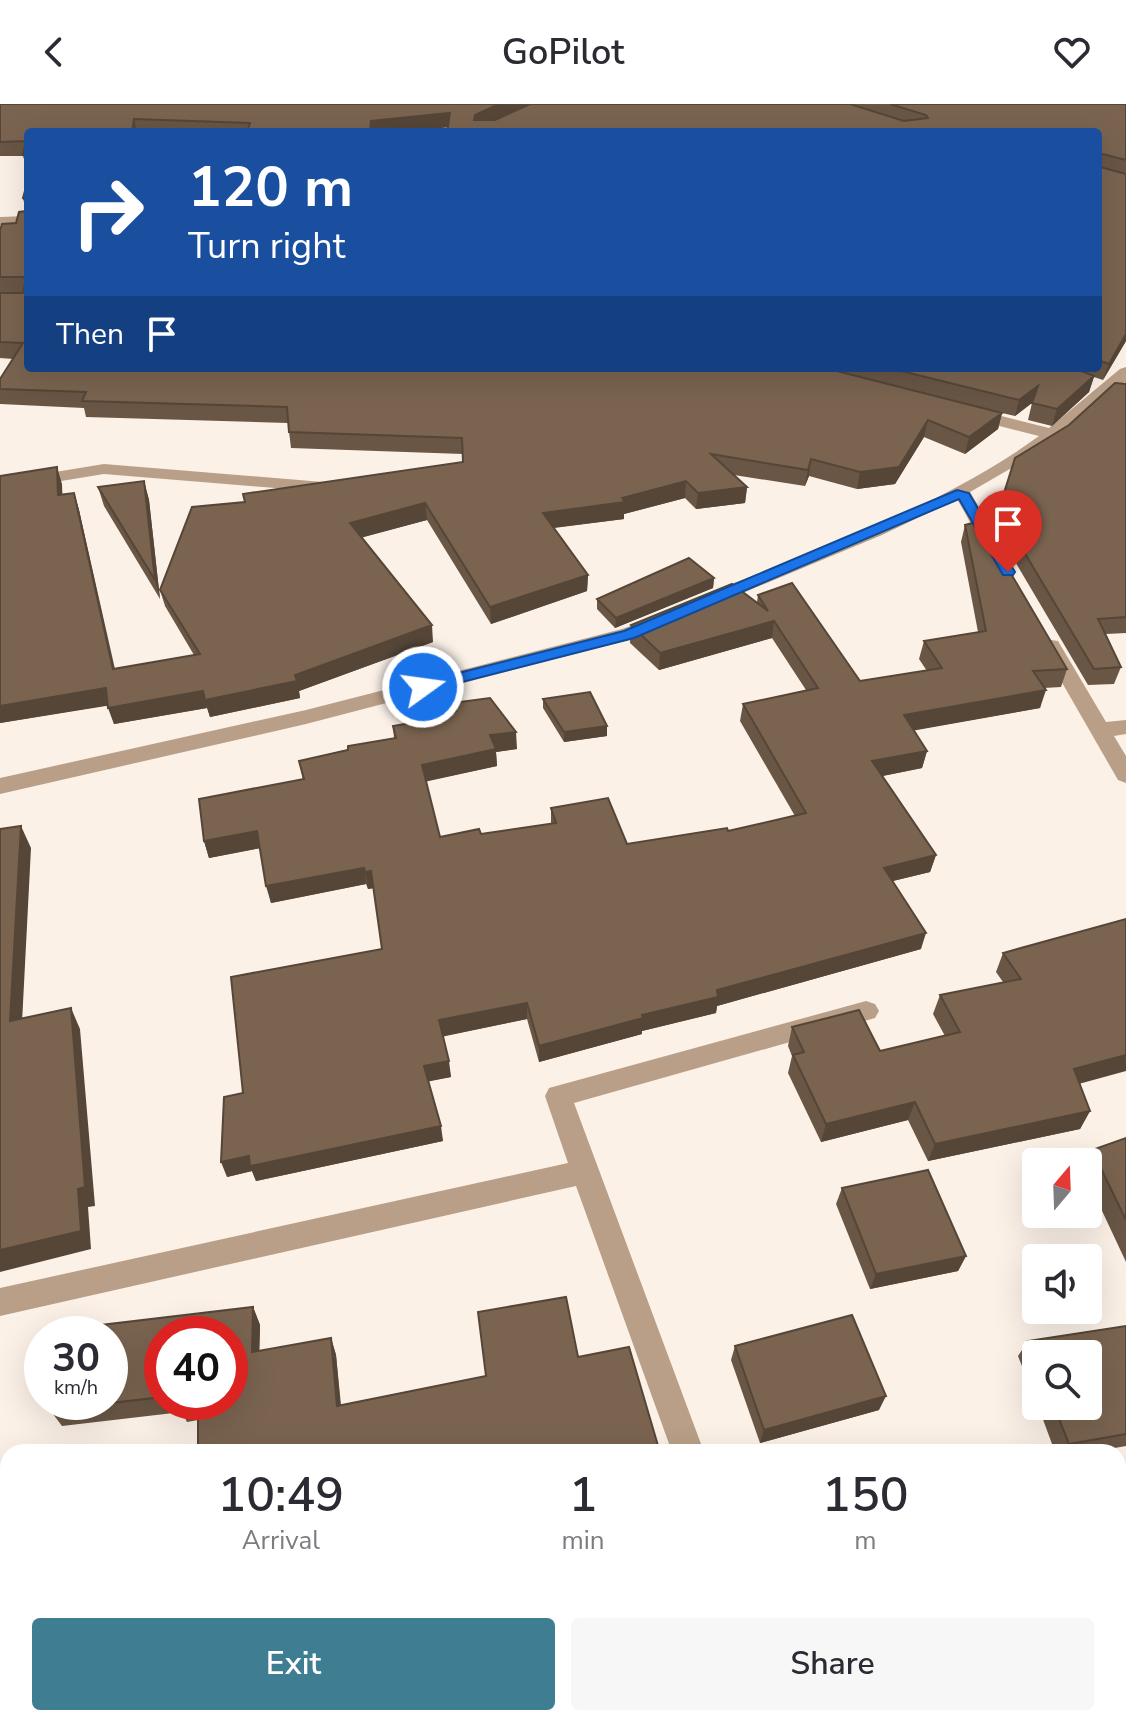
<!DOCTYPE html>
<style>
body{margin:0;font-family:"Nunito Sans",sans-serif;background:#f7f7f7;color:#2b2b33;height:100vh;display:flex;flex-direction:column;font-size:30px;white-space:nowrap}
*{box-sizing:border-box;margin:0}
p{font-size:26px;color:#7c7c81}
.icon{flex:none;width:44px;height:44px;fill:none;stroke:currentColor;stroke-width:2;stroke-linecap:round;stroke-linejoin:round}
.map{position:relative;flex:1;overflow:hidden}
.drawer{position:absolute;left:0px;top:1340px;width:1126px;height:282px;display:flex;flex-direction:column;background:#fff;border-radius:24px 24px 0 0;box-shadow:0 8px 32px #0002}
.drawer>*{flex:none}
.guide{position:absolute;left:24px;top:24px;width:1078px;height:244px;border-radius:8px;box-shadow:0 8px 32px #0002;background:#1a4fa0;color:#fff;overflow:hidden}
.needle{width:52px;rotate:19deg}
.tools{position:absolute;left:1022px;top:1044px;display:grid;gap:16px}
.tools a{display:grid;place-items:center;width:80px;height:80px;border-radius:8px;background:#fff;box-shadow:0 8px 32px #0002;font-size:40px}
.speed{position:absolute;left:24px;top:1212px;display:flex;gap:16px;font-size:40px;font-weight:700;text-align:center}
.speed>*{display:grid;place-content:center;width:104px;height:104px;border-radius:50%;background:#fff;box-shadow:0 8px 32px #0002;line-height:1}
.speed small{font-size:20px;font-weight:400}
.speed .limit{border:12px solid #d22;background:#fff;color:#111}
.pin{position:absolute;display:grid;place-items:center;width:68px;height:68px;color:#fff;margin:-82px -34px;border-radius:50% 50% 50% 0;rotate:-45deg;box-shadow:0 0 8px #0007}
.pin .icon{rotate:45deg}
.me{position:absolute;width:88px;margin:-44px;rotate:76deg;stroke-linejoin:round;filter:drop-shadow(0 0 6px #0008)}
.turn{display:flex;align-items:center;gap:28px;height:168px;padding:0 32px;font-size:36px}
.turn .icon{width:104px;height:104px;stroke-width:2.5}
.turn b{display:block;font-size:56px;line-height:68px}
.then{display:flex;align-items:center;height:76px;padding:0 32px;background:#0003;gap:16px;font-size:30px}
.eta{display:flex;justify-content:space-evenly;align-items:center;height:136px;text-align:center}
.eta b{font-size:48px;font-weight:600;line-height:56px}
.cta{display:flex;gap:16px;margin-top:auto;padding:16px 32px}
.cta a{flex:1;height:92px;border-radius:8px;background:#3f7e92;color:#fff;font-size:32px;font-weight:600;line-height:92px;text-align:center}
.cta a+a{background:#f7f7f7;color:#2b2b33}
header{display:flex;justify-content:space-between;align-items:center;height:104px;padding:0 32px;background:#fff;font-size:36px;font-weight:600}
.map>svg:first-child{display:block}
</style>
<header><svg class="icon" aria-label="back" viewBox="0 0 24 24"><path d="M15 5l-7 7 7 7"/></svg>GoPilot<svg class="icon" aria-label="heart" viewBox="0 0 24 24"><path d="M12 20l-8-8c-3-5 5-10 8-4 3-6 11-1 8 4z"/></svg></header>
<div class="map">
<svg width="1126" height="1621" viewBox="0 0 1126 1621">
<rect width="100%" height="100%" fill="#fbf1e7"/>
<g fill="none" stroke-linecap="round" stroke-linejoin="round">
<path fill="#b99f87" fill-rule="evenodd" d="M 28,112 L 28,120 L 0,121 L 0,113 Z
M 1126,263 L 1126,277 L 1064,330 L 1062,335 L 970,388 L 1003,444 L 1001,448 L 987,448 L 957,395 L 882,431 L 716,500 L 702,500 L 699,496 L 702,492 C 816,445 939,405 1039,332 L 964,313 L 962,309 L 964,305 L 970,304 L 1049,324 L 1120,265 Z
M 104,360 L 323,378 L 332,383 L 323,388 L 104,370 L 0,387 L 0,377 Z
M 661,511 L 671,517 L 668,521 L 636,534 L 306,620 L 0,690 L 0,674 L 306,606 L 622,525 Z
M 1051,536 L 1058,537 L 1106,618 L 1126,616 L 1126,630 L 1114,632 L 1126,652 L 1126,679 L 1118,676 L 1041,542 Z
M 866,897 L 875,900 L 879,907 L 875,914 L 574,999 L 704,1348 L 672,1348 L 576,1082 L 0,1212 L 0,1184 L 568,1059 L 545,992 L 549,984 Z"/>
</g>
<path fill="#695645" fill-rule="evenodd" d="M 0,0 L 1126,0 L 1126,237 L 1103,276 L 1094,273 L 1089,288 L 1052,322 L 1028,316 L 1032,299 L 1015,312 L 1002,309 L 998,325 L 965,350 L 924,333 L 895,380 L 857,385 L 809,372 L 805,382 L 734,371 L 747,383 L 745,399 L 696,405 L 685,394 L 624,410 L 624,415 L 554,424 L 588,471 L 587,487 L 491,520 L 427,416 L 362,433 L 433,538 L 299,587 L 300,594 L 210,613 L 207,604 L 114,620 L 108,601 L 0,619 L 0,372 L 62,380 L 62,391 L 74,389 L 79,406 L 115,565 L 194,551 L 165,502 L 160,486 L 245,398 L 463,358 L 463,350 L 291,344 L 288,319 L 86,313 L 84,304 L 0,300 L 0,275 L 13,255 L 0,254 L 0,126 L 16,119 L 26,107 L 23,94 L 28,76 L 28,264 L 1098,264 L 1098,28 L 448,23 L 402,28 L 28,28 L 28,65 L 27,65 L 23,52 L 0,52 Z
M 1126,276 L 1126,529 L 1106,530 L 1121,563 L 1114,580 L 1088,581 L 997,427 L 998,422 L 994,422 L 999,405 L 1069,321 L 1125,280 Z
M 144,377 L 149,396 L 160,495 L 104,402 L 98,383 Z
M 965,421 L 1067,565 L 1061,583 L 1044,584 L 1040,604 L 914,626 L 927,647 L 922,664 L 882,672 L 936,751 L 930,768 L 893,777 L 921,845 L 717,902 L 716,909 L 642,927 L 642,930 L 539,958 L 527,915 L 443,932 L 451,973 L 428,977 L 443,1037 L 256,1077 L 252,1067 L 227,1073 L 243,989 L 382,845 L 374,784 L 368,785 L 366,780 L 271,799 L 260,744 L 209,754 L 204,737 L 303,676 L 299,657 L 394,634 L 393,622 L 416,618 L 416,613 L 452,607 L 452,599 L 517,645 L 496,648 L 497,662 L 426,677 L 440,733 L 481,730 L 551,720 L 551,704 L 627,740 L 728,727 L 795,712 L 740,617 L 743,600 L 806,586 L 772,534 L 659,566 L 630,539 L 631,521 L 757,498 L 758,491 L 860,577 L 927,567 L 919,555 L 924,537 L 978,528 L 961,438 Z
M 714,474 L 713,484 L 615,524 L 597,505 L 597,495 Z
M 543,595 L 607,632 L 564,638 L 543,604 Z
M 1126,815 L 1079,980 L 1090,1007 L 1080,1025 L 928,1057 L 908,1016 L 821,1038 L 788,969 L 792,952 L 788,942 L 792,923 L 880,947 L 945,932 L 933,910 L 940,891 L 1003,878 L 996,868 L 1003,849 Z
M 1126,1034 L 1126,1158 L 1088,1077 L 1088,1058 L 1086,1058 L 1092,1046 Z
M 842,1084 L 966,1152 L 958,1167 L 870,1185 L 836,1100 Z
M 566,1193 L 578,1253 L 629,1243 L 659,1345 L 659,1348 L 198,1348 L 198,1316 L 187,1318 L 182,1308 L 62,1322 L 50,1306 L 51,1298 L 110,1298 L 110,1230 L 59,1230 L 59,1226 L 253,1203 L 260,1221 L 259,1247 L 331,1234 L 336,1251 L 341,1301 L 486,1272 L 478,1208 ZM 162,1230 L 230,1230 L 230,1298 L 162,1298 Z
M 1126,1222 L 1126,1342 L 1092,1348 L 1055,1348 L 1038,1302 L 1088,1302 L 1036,1250 L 1036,1298 L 1018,1252 L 1028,1237 Z
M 735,1242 L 879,1306 L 760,1339 L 731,1256 Z
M 0,1447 L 8,1447 L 8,1499 L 0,1500 Z"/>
<path fill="#554638" d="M 499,0 L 530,0 L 476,25 L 474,16 L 475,11 Z
M 450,9 L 451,23 L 402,28 L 370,28 L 371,17 Z
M 134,15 L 137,28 L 132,28 Z
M 1126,230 L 1126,237 L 1103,276 L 1109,260 Z
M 1094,272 L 1089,288 L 1052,322 L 1057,305 Z
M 1038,282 L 1033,298 L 1015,312 L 1019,296 Z
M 1002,309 L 998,325 L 965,350 L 969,333 Z
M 928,316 L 924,333 L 895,380 L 857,385 L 860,368 Z
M 811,355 L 809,372 L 805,382 L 808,366 Z
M 57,363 L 62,380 L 63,408 L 58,391 Z
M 144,377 L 149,396 L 160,495 L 155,476 Z
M 686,377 L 685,394 L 624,410 L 624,415 L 543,425 L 543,409 L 622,394 Z
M 747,383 L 745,399 L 696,405 L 698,389 Z
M 74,389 L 79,406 L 118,582 L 113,565 Z
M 425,399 L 427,416 L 353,436 L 350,419 Z
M 588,471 L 587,487 L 491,520 L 490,503 Z
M 714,474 L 713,484 L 615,524 L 616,514 Z
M 774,517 L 772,534 L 659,566 L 660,549 Z
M 432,521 L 433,538 L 299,587 L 300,594 L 210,613 L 205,596 L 295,571 Z
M 106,584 L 112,601 L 0,619 L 0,602 Z
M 1046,586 L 1040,604 L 900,629 L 904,611 Z
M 203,587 L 207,604 L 114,620 L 108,604 Z
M 607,622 L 607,632 L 564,638 L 564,628 Z
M 516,628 L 517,645 L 496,648 L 497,662 L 424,678 L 422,661 L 490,631 Z
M 927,647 L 922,664 L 868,675 L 872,657 Z
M 21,722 L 31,744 L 21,938 L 10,917 Z
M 257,727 L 261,744 L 209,754 L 204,737 Z
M 936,751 L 930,768 L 880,780 L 884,764 Z
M 364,764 L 366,780 L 271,799 L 266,782 Z
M 371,767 L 374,784 L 368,785 L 365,768 Z
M 926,829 L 921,845 L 717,902 L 716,909 L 642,927 L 642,930 L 539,958 L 539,942 L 717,886 Z
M 527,899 L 527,915 L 441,933 L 439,916 Z
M 71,904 L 80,925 L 95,1102 L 88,1103 L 91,1145 L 0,1168 L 0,1146 L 78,1085 Z
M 1126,951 L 1126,967 L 1064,984 L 1074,965 Z
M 449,957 L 451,973 L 426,978 L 424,962 Z
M 915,998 L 908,1016 L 821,1038 L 826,1020 Z
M 1090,1007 L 1080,1025 L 928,1057 L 935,1040 Z
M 441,1022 L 443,1037 L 256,1077 L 252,1067 L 227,1073 L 221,1058 L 249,1052 Z
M 966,1152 L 958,1167 L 870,1185 L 876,1170 Z
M 253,1203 L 260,1221 L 259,1265 L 252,1248 Z
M 331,1234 L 336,1251 L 342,1318 L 337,1302 Z
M 886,1292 L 879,1306 L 760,1339 L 764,1326 Z
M 21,1614 L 28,1614 L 27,1621 L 20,1621 Z"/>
<path fill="#7a6450" stroke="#554638" stroke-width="2" d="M 0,0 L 499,0 L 475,11 L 474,16 L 495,16 L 530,0 L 850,0 L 904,17 L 928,14 L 926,11 L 890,0 L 1126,0 L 1126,56 L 1103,50 L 1099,53 L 1100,63 L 1126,70 L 1126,230 L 1109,260 L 1098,256 L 1098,28 L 447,28 L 450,9 L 371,17 L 370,28 L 247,28 L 250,19 L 134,15 L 132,28 L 28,28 L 28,50 L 23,51 L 26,37 L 0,38 Z
M 28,76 L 28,264 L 825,264 L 1002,309 L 969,333 L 928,316 L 899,363 L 860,368 L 811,355 L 808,366 L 711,350 L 747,383 L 698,389 L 686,377 L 622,394 L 625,398 L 543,409 L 588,471 L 490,503 L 425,399 L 350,419 L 432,521 L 295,571 L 297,577 L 205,596 L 203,587 L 108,604 L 106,584 L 0,602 L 0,372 L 57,363 L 58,391 L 74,389 L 113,565 L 200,550 L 160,486 L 192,403 L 245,398 L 243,390 L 463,358 L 462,334 L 289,328 L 287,303 L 82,297 L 86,288 L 0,285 L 0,275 L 23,239 L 0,238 L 0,189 L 23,189 L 26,176 L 23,173 L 0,173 L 0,126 L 2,120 L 16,119 L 19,108 L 26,107 L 27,97 L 23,94 Z
M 889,264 L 1074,264 L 1094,272 L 1057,305 L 1032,299 L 1038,282 L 1019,296 Z
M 1115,279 L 1126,280 L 1126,513 L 1098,515 L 1121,563 L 1094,565 L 1002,411 L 1010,408 L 999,405 L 1015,354 L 1069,321 Z
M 144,377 L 155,476 L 98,383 Z
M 980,417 L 1067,565 L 1033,567 L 1046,586 L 904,611 L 927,647 L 872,657 L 936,751 L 884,764 L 926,829 L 717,886 L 718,893 L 642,911 L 643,914 L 539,942 L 527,899 L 439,916 L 449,957 L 424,962 L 441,1022 L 250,1062 L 249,1052 L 221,1058 L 224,993 L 243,989 L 231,873 L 382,845 L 371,767 L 365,768 L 364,764 L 266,782 L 257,727 L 204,737 L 199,695 L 304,675 L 299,657 L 348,646 L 348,642 L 396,634 L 393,622 L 417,618 L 416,613 L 456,607 L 452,599 L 490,594 L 516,628 L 490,631 L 496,645 L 422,661 L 440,733 L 479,725 L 481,730 L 556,719 L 551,704 L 608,694 L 627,740 L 727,724 L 728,727 L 806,709 L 743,600 L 818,584 L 774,517 L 660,549 L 631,521 L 732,480 L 768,507 L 758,491 L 792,479 L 860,577 L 942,564 L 924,537 L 986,527 L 965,421 Z
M 689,454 L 714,474 L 616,514 L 597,495 Z
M 590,588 L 607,622 L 564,628 L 543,595 Z
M 21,722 L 10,917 L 71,904 L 85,1083 L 78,1085 L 81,1127 L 0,1146 L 0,725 Z
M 1126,815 L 1126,951 L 1074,965 L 1090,1007 L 935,1040 L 915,998 L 826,1020 L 793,951 L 804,948 L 792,923 L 859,906 L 880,947 L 960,928 L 940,891 L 1021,875 L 1003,849 Z
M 1126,1034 L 1126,1116 L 1092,1046 Z
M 928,1066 L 966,1152 L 876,1170 L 842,1084 Z
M 566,1193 L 578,1253 L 629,1243 L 659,1345 L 648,1348 L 198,1348 L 198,1299 L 178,1302 L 178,1298 L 230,1298 L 230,1230 L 162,1230 L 162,1293 L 50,1306 L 51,1298 L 110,1298 L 110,1230 L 59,1230 L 59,1226 L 253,1203 L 252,1248 L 331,1234 L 337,1302 L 486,1272 L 478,1208 Z
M 852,1211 L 886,1292 L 764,1326 L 735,1242 Z
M 1126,1222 L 1126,1330 L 1069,1340 L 1054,1302 L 1088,1302 L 1088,1250 L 1036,1250 L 1036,1256 L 1028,1237 Z
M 1126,1416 L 1126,1621 L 1040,1621 L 1067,1614 L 1118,1614 L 1118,1418 Z
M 0,1447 L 8,1447 L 8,1494 L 0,1494 Z
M 8,1579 L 8,1614 L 21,1614 L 20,1621 L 0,1621 L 0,1580 Z
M 241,1614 L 400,1614 L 401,1621 L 240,1621 Z
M 512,1614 L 896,1614 L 899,1621 L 513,1621 Z"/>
<path fill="#1a73e8" stroke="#114b97" stroke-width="2" d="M 957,386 L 969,389 L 1015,468 L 1013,471 L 1003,471 L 959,395 L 634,534 L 423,588 L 415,583 L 423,578 L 624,527 Z"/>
</svg>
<div class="tools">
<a><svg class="needle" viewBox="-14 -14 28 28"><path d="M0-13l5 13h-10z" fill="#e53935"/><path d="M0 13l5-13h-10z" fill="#7c7c81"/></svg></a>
<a><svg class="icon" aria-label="sound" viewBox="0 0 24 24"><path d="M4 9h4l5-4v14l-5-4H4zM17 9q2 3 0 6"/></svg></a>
<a><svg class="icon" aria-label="search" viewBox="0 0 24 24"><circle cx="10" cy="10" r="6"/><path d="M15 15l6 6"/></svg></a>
</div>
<div class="speed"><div>30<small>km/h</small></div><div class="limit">40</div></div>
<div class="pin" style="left:1008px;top:468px;background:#d93025"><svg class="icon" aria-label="arrive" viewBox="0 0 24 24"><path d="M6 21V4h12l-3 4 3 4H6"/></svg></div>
<svg class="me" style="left:423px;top:583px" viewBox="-20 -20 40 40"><circle r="17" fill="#1a73e8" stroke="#fff" stroke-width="3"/><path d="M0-11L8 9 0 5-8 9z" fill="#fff"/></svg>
<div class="guide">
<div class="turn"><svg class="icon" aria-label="right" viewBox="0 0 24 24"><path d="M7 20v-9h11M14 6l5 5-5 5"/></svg><div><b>120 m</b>Turn right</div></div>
<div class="then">Then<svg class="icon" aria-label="arrive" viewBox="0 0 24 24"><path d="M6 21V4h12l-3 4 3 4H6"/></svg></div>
</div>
<section class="drawer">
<div class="eta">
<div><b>10:49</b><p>Arrival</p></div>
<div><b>1</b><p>min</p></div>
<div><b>150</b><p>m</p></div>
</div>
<div class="cta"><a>Exit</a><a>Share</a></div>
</section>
</div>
